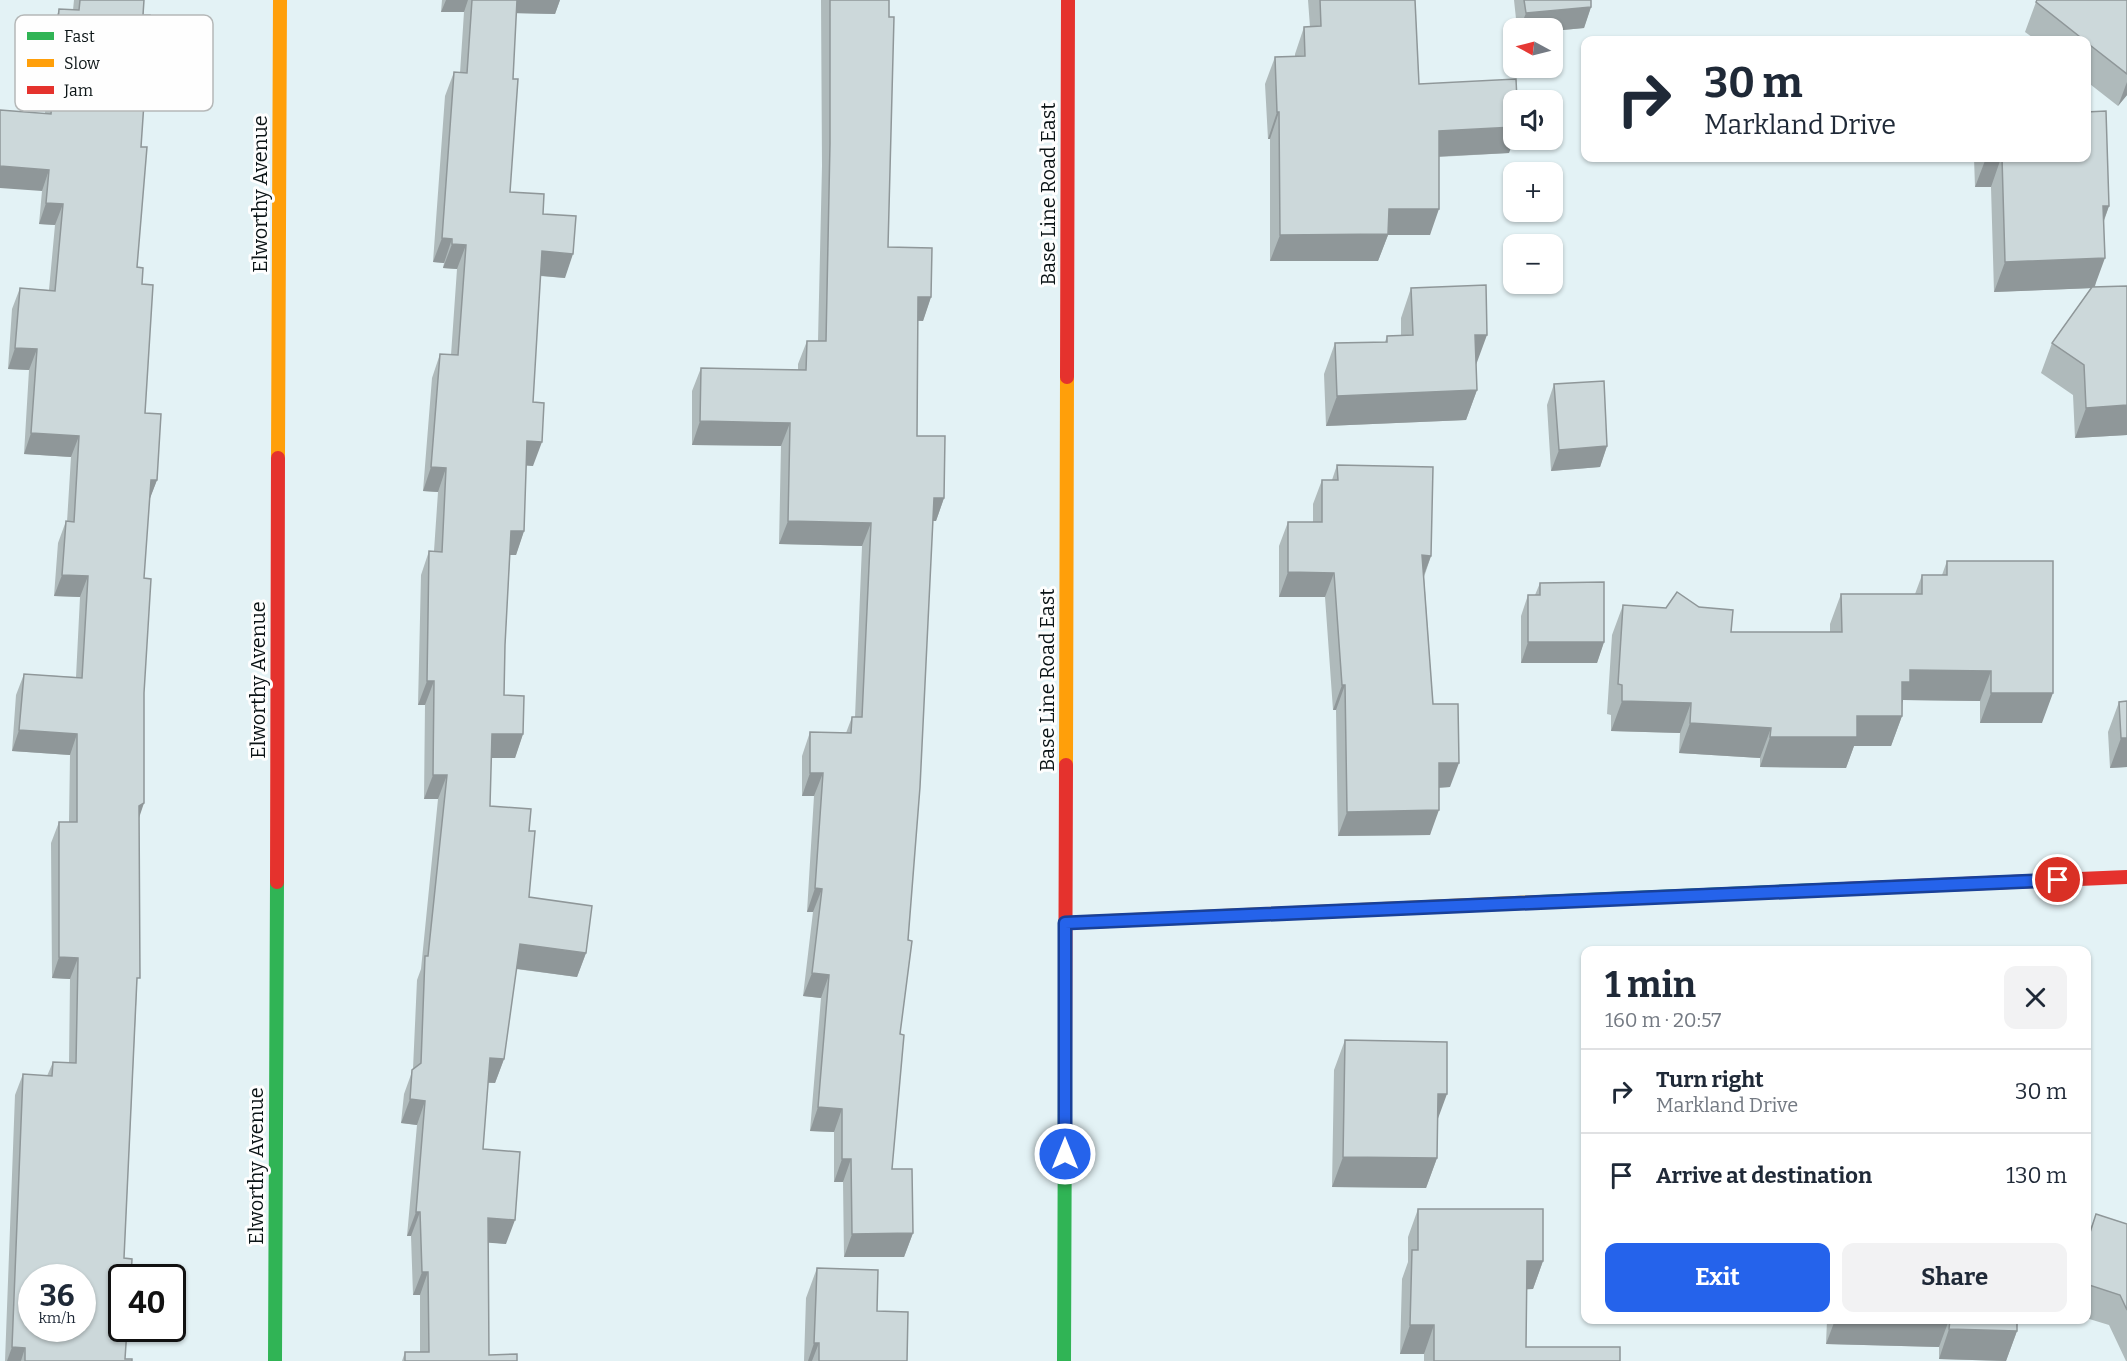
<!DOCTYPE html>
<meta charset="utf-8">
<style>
body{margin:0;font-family:Bitter,serif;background:#f2f2f3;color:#1f2937;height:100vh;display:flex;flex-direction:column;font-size:22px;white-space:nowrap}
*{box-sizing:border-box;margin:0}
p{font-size:20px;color:#747a83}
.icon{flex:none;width:33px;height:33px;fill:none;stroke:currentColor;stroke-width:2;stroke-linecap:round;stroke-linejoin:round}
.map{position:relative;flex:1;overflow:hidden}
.drawer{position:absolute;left:1581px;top:946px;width:510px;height:378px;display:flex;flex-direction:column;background:#fff;border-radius:12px;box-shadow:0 2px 4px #0004}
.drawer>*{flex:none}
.hud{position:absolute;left:1581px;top:36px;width:510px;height:126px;border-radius:12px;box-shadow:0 2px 4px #0004;background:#fff;color:#1f2937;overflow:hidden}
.needle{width:39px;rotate:277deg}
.controls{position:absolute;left:1503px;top:18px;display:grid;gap:12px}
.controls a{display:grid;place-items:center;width:60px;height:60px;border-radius:12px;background:#fff;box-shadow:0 2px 4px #0004;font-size:30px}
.speed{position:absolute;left:18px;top:1264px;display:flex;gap:12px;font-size:30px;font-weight:700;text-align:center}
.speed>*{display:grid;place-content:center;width:78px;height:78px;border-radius:50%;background:#fff;box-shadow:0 2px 4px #0004;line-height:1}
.speed small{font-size:15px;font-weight:400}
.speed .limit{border:3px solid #111;border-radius:9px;background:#fff;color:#111}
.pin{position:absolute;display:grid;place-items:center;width:51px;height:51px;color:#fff;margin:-26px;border:3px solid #fff;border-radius:50%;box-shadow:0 2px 6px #0007}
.me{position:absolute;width:66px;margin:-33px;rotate:0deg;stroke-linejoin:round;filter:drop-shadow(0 0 4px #0008)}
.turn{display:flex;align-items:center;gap:21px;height:126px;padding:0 24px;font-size:27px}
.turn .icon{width:78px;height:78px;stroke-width:2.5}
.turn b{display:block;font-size:42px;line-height:51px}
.round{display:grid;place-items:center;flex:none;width:63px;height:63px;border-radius:12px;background:#f2f2f3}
.summary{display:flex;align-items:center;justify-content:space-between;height:102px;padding:0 24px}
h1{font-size:36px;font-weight:700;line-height:45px}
.button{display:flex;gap:12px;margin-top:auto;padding:12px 24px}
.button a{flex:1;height:69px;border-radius:12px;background:#2563eb;color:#fff;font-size:24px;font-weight:700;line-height:69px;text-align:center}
.button a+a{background:#f2f2f3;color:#1f2937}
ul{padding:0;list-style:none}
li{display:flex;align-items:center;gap:18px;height:84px;padding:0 24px;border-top:2px solid #e0e1e3}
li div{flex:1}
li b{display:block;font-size:22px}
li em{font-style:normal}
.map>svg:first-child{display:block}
</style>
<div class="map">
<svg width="2127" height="1361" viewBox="0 0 2127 1361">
<rect width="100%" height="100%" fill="#e3f2f5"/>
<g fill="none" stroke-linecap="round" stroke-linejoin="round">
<path stroke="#30b455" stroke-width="14" d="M 1540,902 L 1844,889
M 275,1361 L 277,882
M 1064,1361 L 1065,1077"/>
<path stroke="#ff9f0a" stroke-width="14" d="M 278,458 L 280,0
M 1066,765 L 1067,377
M 1065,923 L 1540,902"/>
<path stroke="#e5322d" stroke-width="14" d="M 1067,377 L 1068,0
M 277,882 L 278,458
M 1844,889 L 2127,877
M 1065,1077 L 1066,765"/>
</g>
<path fill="#afbabb" d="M 74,0 L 144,0 L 137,267 L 142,284 L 145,413 L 157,480 L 149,500 L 144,578 L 144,693 L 139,818 L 137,986 L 124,1258 L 125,1359 L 132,1361 L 5,1361 L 15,1095 L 23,1074 L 47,1076 L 53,1062 L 69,1063 L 70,979 L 52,978 L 51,843 L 59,822 L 69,822 L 70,755 L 12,751 L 16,695 L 24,674 L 76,677 L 80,597 L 54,596 L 58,543 L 66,521 L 67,522 L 71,457 L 24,454 L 29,370 L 8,369 L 12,309 L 20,288 L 49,290 L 55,225 L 39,224 L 42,191 L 45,113 L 52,30 L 59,9 L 73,10 Z
M 442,0 L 560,0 L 555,14 L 516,13 L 513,79 L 510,192 L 543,214 L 565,278 L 540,276 L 533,402 L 533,466 L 526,465 L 524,531 L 516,555 L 510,555 L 505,645 L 504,695 L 523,734 L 515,758 L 491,758 L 490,806 L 529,831 L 529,897 L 586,953 L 577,977 L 516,969 L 504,1059 L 495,1083 L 488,1083 L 483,1149 L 506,1244 L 488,1242 L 489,1355 L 517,1361 L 402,1361 L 405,1352 L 420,1352 L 420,1295 L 413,1295 L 411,1236 L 407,1236 L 417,1125 L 401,1123 L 404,1094 L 413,1069 L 417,980 L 421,969 L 438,799 L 424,799 L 425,705 L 418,705 L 421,575 L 429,551 L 434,551 L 438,492 L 423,491 L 432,378 L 440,354 L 451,355 L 457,269 L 443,268 L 444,263 L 433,262 L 445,96 L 454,72 L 460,73 L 464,12 L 441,12 Z
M 821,0 L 889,0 L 888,247 L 931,297 L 923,321 L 918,321 L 917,436 L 944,498 L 936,521 L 933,521 L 892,1169 L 913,1233 L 904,1257 L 844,1257 L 843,1182 L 834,1182 L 834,1132 L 810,1131 L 821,998 L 803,996 L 813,912 L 807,912 L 814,796 L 802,796 L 802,756 L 810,732 L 846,733 L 852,717 L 855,717 L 862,546 L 779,544 L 781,446 L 692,445 L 692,391 L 701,368 L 798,370 L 798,364 L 807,341 L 818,341 L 822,166 Z
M 1308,0 L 1415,0 L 1419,84 L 1509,153 L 1439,157 L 1430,235 L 1388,235 L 1378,261 L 1270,261 L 1270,139 L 1268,139 L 1265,84 L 1275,57 L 1295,56 L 1295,54 L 1304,27 L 1310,27 Z
M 1514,0 L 1591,0 L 1591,7 L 1584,28 L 1552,31 L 1552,28 L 1517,28 Z
M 2127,0 L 2127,95 L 2118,106 L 2086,81 L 2086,40 L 2036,40 L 2025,32 L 2036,2 Z
M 1974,158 L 2086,158 L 2109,206 L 2104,221 L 2095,287 L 2127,286 L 2127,435 L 2075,438 L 2073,395 L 2041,373 L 2052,343 L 2091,288 L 1994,292 L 1991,187 L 1975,187 Z
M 1411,288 L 1476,365 L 1477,390 L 1466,420 L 1326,426 L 1324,374 L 1335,343 L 1385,342 L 1387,336 L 1401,335 L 1401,318 Z
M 1554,384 L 1607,446 L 1600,467 L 1551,471 L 1547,405 Z
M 1337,465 L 1431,556 L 1424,577 L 1433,704 L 1450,787 L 1439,788 L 1430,835 L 1338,836 L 1336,710 L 1333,710 L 1325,597 L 1279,597 L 1279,546 L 1288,522 L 1313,522 L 1313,504 L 1322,480 L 1332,480 Z
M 1947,561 L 2042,723 L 1980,723 L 1980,701 L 1903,700 L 1902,716 L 1891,746 L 1854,746 L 1846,768 L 1760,767 L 1760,758 L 1679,753 L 1680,733 L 1611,731 L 1611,715 L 1607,714 L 1612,635 L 1623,605 L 1666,608 L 1731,632 L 1830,632 L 1830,624 L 1841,594 L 1915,594 L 1922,575 L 1942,575 Z
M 1540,583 L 1604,642 L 1597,663 L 1521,663 L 1521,616 L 1528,595 L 1535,595 Z
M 2119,702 L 2127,767 L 2110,768 L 2108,732 Z
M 1345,1040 L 1438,1118 L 1437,1158 L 1426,1188 L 1332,1187 L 1334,1070 Z
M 1418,1209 L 1543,1261 L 1533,1289 L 1527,1289 L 1526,1347 L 1620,1361 L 1424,1361 L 1424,1354 L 1400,1354 L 1402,1279 L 1408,1262 L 1408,1237 Z
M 2096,1214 L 2127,1224 L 2127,1361 L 2126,1361 L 2109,1325 L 2086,1318 L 2086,1241 Z
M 817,1268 L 877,1311 L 907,1361 L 804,1361 L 806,1298 Z
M 1827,1320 L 2017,1320 L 2017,1331 L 2006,1361 L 1939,1359 L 1939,1347 L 1826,1344 Z"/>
<path fill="#8f9799" d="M 446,0 L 468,0 L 464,12 L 441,12 Z
M 514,0 L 560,0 L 555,14 L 509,13 Z
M 1591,7 L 1584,28 L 1552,31 L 1552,28 L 1520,28 L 1526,13 Z
M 2127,82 L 2127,95 L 2118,106 Z
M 1277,112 L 1279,112 L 1270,139 L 1268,139 Z
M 1514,127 L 1514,140 L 1509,153 L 1429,157 L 1439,131 Z
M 1986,158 L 2001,158 L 1991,187 L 1975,187 Z
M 0,166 L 49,170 L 42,191 L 0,188 Z
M 46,203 L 63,204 L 55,225 L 39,224 Z
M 2103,206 L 2109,206 L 2098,236 Z
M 1389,209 L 1439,209 L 1430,235 L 1388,235 L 1378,261 L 1270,261 L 1280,235 Z
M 442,238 L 452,239 L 444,263 L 433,262 Z
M 452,244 L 466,245 L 457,269 L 443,268 Z
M 542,251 L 573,254 L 565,278 L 533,275 Z
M 2105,258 L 2094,288 L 1994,292 L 2005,262 Z
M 918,297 L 931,297 L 923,321 L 910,320 Z
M 1475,335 L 1487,335 L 1476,365 Z
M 15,348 L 37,349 L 29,370 L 8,369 Z
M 1477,390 L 1466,420 L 1326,426 L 1337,396 Z
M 2127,405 L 2127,435 L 2075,438 L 2086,408 Z
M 700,421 L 790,423 L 781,446 L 692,445 Z
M 31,433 L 79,436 L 71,457 L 24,454 Z
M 527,441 L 542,442 L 533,466 L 518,465 Z
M 1607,446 L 1600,467 L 1551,471 L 1559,450 Z
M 431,467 L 446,468 L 438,492 L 423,491 Z
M 151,480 L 157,480 L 149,501 Z
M 934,498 L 944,498 L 936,521 L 925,521 Z
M 788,521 L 871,523 L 862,546 L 779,544 Z
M 511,531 L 524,531 L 516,555 L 502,555 Z
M 1422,555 L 1431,556 L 1422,580 Z
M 1288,572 L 1334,573 L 1325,597 L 1279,597 Z
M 62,575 L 88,576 L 80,597 L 54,596 Z
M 1528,642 L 1604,642 L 1597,663 L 1521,663 Z
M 1910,670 L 1991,671 L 1980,701 L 1903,700 L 1899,712 L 1902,682 Z
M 427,681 L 434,681 L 425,705 L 418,705 Z
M 1342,685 L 1345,685 L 1336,710 L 1333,710 Z
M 1991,693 L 2053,693 L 2042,723 L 1980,723 Z
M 1622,701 L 1691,703 L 1680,733 L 1611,731 Z
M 1857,716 L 1902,716 L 1891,746 L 1854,746 L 1846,768 L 1760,767 L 1770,737 Z
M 1690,723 L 1771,728 L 1760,758 L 1679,753 Z
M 19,730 L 77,734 L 70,755 L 12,751 Z
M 492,734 L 523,734 L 515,758 L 483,758 Z
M 2121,738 L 2127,738 L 2127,767 L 2110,768 Z
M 1439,763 L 1459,763 L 1450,787 L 1430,788 Z
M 810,773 L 823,773 L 814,796 L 802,796 Z
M 433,775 L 447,775 L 438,799 L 424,799 Z
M 144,803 L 137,824 L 139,806 Z
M 1439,810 L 1430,835 L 1338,836 L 1347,812 Z
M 815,888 L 822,889 L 813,912 L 807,912 Z
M 520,944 L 586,953 L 577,977 L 511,968 Z
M 59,957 L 78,958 L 70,979 L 52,978 Z
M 812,973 L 829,975 L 821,998 L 803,996 Z
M 490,1058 L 504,1059 L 495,1083 L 481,1082 Z
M 1438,1094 L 1447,1094 L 1436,1124 Z
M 410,1099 L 425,1101 L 417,1125 L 401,1123 Z
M 818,1107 L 842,1109 L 834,1132 L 810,1131 Z
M 1343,1157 L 1437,1158 L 1426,1188 L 1332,1187 Z
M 842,1159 L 851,1159 L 843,1182 L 834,1182 Z
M 416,1212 L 420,1212 L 411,1236 L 407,1236 Z
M 488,1218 L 515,1220 L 506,1244 L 479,1242 Z
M 913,1233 L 904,1257 L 844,1257 L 852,1234 Z
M 1527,1261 L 1543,1261 L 1533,1289 L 1516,1290 Z
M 422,1272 L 428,1272 L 420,1295 L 413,1295 Z
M 1835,1320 L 1949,1320 L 1939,1347 L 1826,1344 Z
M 1410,1325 L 1434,1325 L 1424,1354 L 1400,1354 Z
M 1949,1329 L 2017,1331 L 2006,1361 L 1939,1359 Z
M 814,1343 L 819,1343 L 812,1361 L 808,1361 Z
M 12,1347 L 25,1348 L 21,1361 L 7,1361 Z"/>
<path fill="#ccd8da" stroke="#8f9799" stroke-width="1.5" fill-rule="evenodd" d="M 80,0 L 144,0 L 143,15 L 150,15 L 141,147 L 147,147 L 137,267 L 143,268 L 142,284 L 153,285 L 145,413 L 161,414 L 157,480 L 151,480 L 144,578 L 151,579 L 144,693 L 144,803 L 139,806 L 140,978 L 137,978 L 124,1258 L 132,1259 L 131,1278 L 122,1278 L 122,1329 L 127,1329 L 125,1359 L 132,1359 L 132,1361 L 25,1361 L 25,1348 L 12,1347 L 23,1074 L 52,1076 L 53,1062 L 76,1063 L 78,958 L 59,957 L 59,822 L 77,822 L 77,734 L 19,730 L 24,674 L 82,678 L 88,576 L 62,575 L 66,521 L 74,522 L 79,436 L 31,433 L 37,349 L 15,348 L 20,288 L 55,291 L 63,204 L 46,203 L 49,170 L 0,166 L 0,110 L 51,114 L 59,9 L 79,10 ZM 32,1278 L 82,1278 L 82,1329 L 32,1329 Z
M 472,0 L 517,0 L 513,79 L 518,79 L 510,192 L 544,194 L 543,214 L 576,216 L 573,254 L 542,251 L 533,402 L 544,403 L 542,442 L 527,441 L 524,531 L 511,531 L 505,645 L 504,695 L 524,696 L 523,734 L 492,734 L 490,806 L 531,809 L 529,831 L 535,831 L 529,897 L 592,906 L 586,953 L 520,944 L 504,1059 L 490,1058 L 483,1149 L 520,1152 L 515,1220 L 488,1218 L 489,1355 L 517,1354 L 517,1361 L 405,1361 L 405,1352 L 429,1352 L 428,1272 L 422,1272 L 420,1212 L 416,1212 L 425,1101 L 410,1099 L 412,1070 L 421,1063 L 425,956 L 428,956 L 447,775 L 433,775 L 434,681 L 427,681 L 429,551 L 442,552 L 446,468 L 431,467 L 440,354 L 458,355 L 466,245 L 452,244 L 452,239 L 442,238 L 454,72 L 467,73 Z
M 830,0 L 889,0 L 889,17 L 894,17 L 888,247 L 932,248 L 931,297 L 918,297 L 917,436 L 945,436 L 944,498 L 934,498 L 920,787 L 908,940 L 912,941 L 900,1034 L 904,1035 L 892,1169 L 912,1169 L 913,1233 L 852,1234 L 851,1159 L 842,1159 L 842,1109 L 818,1107 L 829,975 L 812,973 L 822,889 L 815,888 L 823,773 L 810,773 L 810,732 L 851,733 L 852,717 L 862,717 L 871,523 L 788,521 L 790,423 L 700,421 L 701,368 L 806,370 L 807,341 L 826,341 L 830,143 Z
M 1320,0 L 1415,0 L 1419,84 L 1516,79 L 1517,100 L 1514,100 L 1514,127 L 1439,131 L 1439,209 L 1389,209 L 1388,234 L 1280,235 L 1279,112 L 1277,112 L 1275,57 L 1305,56 L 1304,27 L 1321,26 Z
M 1524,0 L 1591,0 L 1591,7 L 1526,13 Z
M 2037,0 L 2127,0 L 2127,74 L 2086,42 L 2086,40 L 2084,40 L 2036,2 Z
M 2106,111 L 2109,206 L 2103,206 L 2105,258 L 2005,262 L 2002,158 L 2086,158 L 2086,112 Z
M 1486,285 L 1487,335 L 1475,335 L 1477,390 L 1337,396 L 1335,343 L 1387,342 L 1387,336 L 1413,335 L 1411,288 Z
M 2127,286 L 2127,405 L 2086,408 L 2084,365 L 2052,343 L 2092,287 Z
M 1604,381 L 1607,446 L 1559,450 L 1554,384 Z
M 1337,465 L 1433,467 L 1431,556 L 1422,555 L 1433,704 L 1458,704 L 1459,763 L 1439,763 L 1439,810 L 1347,812 L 1345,685 L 1342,685 L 1334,573 L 1288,572 L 1288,522 L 1322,522 L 1322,480 L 1338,480 Z
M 1947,561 L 2053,561 L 2053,693 L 1991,693 L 1991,671 L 1910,670 L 1910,682 L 1902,682 L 1902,716 L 1857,716 L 1857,737 L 1770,737 L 1771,728 L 1690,723 L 1691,703 L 1622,701 L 1622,685 L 1618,684 L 1623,605 L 1666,608 L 1677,592 L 1699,607 L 1733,610 L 1731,632 L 1842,632 L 1841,594 L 1922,594 L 1922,575 L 1947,575 Z
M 1604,582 L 1604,642 L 1528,642 L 1528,595 L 1540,595 L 1540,583 Z
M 2127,701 L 2127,738 L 2121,738 L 2119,702 Z
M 1345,1040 L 1447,1042 L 1447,1094 L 1438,1094 L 1437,1158 L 1343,1157 Z
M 1418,1209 L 1543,1209 L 1543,1261 L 1527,1261 L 1526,1347 L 1620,1347 L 1620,1361 L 1434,1361 L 1434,1325 L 1410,1325 L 1412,1250 L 1418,1250 Z
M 2096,1214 L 2127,1224 L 2127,1310 L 2120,1295 L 2086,1284 L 2086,1245 Z
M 817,1268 L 878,1270 L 877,1311 L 908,1312 L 907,1361 L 819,1361 L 819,1343 L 814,1343 Z
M 1950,1320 L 2017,1320 L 2017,1331 L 1949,1329 Z"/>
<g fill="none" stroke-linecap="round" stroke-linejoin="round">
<g stroke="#184099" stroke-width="15">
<path id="route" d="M 1065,1154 L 1065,923 L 2058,880"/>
</g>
<use href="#route" stroke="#2563eb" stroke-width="10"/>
</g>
<g text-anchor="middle" stroke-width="6" stroke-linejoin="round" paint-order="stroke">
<g font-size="20" fill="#0b1416" stroke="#fefefe">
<text transform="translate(260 194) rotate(-90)" y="7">Elworthy Avenue</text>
<text transform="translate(1048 194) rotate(-90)" y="7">Base Line Road East</text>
<text transform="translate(258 680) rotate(-90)" y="7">Elworthy Avenue</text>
<text transform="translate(1047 680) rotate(-90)" y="7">Base Line Road East</text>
<text transform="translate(256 1166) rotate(-90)" y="7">Elworthy Avenue</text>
</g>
</g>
<rect x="15" y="15" width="198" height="96" rx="9" fill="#fefefe" stroke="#b5b8b8" stroke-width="1.5"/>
<rect x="27" y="32" width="27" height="8" fill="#30b455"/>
<rect x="27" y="59" width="27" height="8" fill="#ff9f0a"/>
<rect x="27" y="86" width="27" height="8" fill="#e5322d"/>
<g font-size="16" fill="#0b1416">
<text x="64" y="42">Fast</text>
<text x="64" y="69">Slow</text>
<text x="64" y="96">Jam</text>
</g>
</svg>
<div class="controls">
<a><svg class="needle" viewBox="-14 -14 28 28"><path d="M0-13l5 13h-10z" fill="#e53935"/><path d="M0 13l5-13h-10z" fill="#747a83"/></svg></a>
<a><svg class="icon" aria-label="sound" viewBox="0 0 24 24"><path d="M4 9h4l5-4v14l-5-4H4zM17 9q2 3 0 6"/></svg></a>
<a>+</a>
<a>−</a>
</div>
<div class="speed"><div>36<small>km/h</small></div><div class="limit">40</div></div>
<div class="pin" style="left:2058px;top:880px;background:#d93025"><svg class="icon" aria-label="arrive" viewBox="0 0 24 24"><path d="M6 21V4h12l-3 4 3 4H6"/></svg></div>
<svg class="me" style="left:1065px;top:1154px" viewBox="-20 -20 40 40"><circle r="17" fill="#2563eb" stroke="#fff" stroke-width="3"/><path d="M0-11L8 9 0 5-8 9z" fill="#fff"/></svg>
<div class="hud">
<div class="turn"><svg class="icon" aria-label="right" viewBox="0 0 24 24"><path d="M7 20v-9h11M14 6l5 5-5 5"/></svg><div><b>30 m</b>Markland Drive</div></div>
</div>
<section class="drawer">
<div class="summary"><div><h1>1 min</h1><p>160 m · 20:57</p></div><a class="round"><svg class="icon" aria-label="close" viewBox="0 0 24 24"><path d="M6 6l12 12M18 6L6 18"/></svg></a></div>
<ul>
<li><svg class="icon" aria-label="right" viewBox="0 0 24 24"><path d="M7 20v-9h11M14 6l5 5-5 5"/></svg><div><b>Turn right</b><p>Markland Drive</p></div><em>30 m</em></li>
<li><svg class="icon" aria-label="arrive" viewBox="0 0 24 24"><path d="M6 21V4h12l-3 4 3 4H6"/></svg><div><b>Arrive at destination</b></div><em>130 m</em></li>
</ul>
<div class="button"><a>Exit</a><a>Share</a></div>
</section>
</div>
